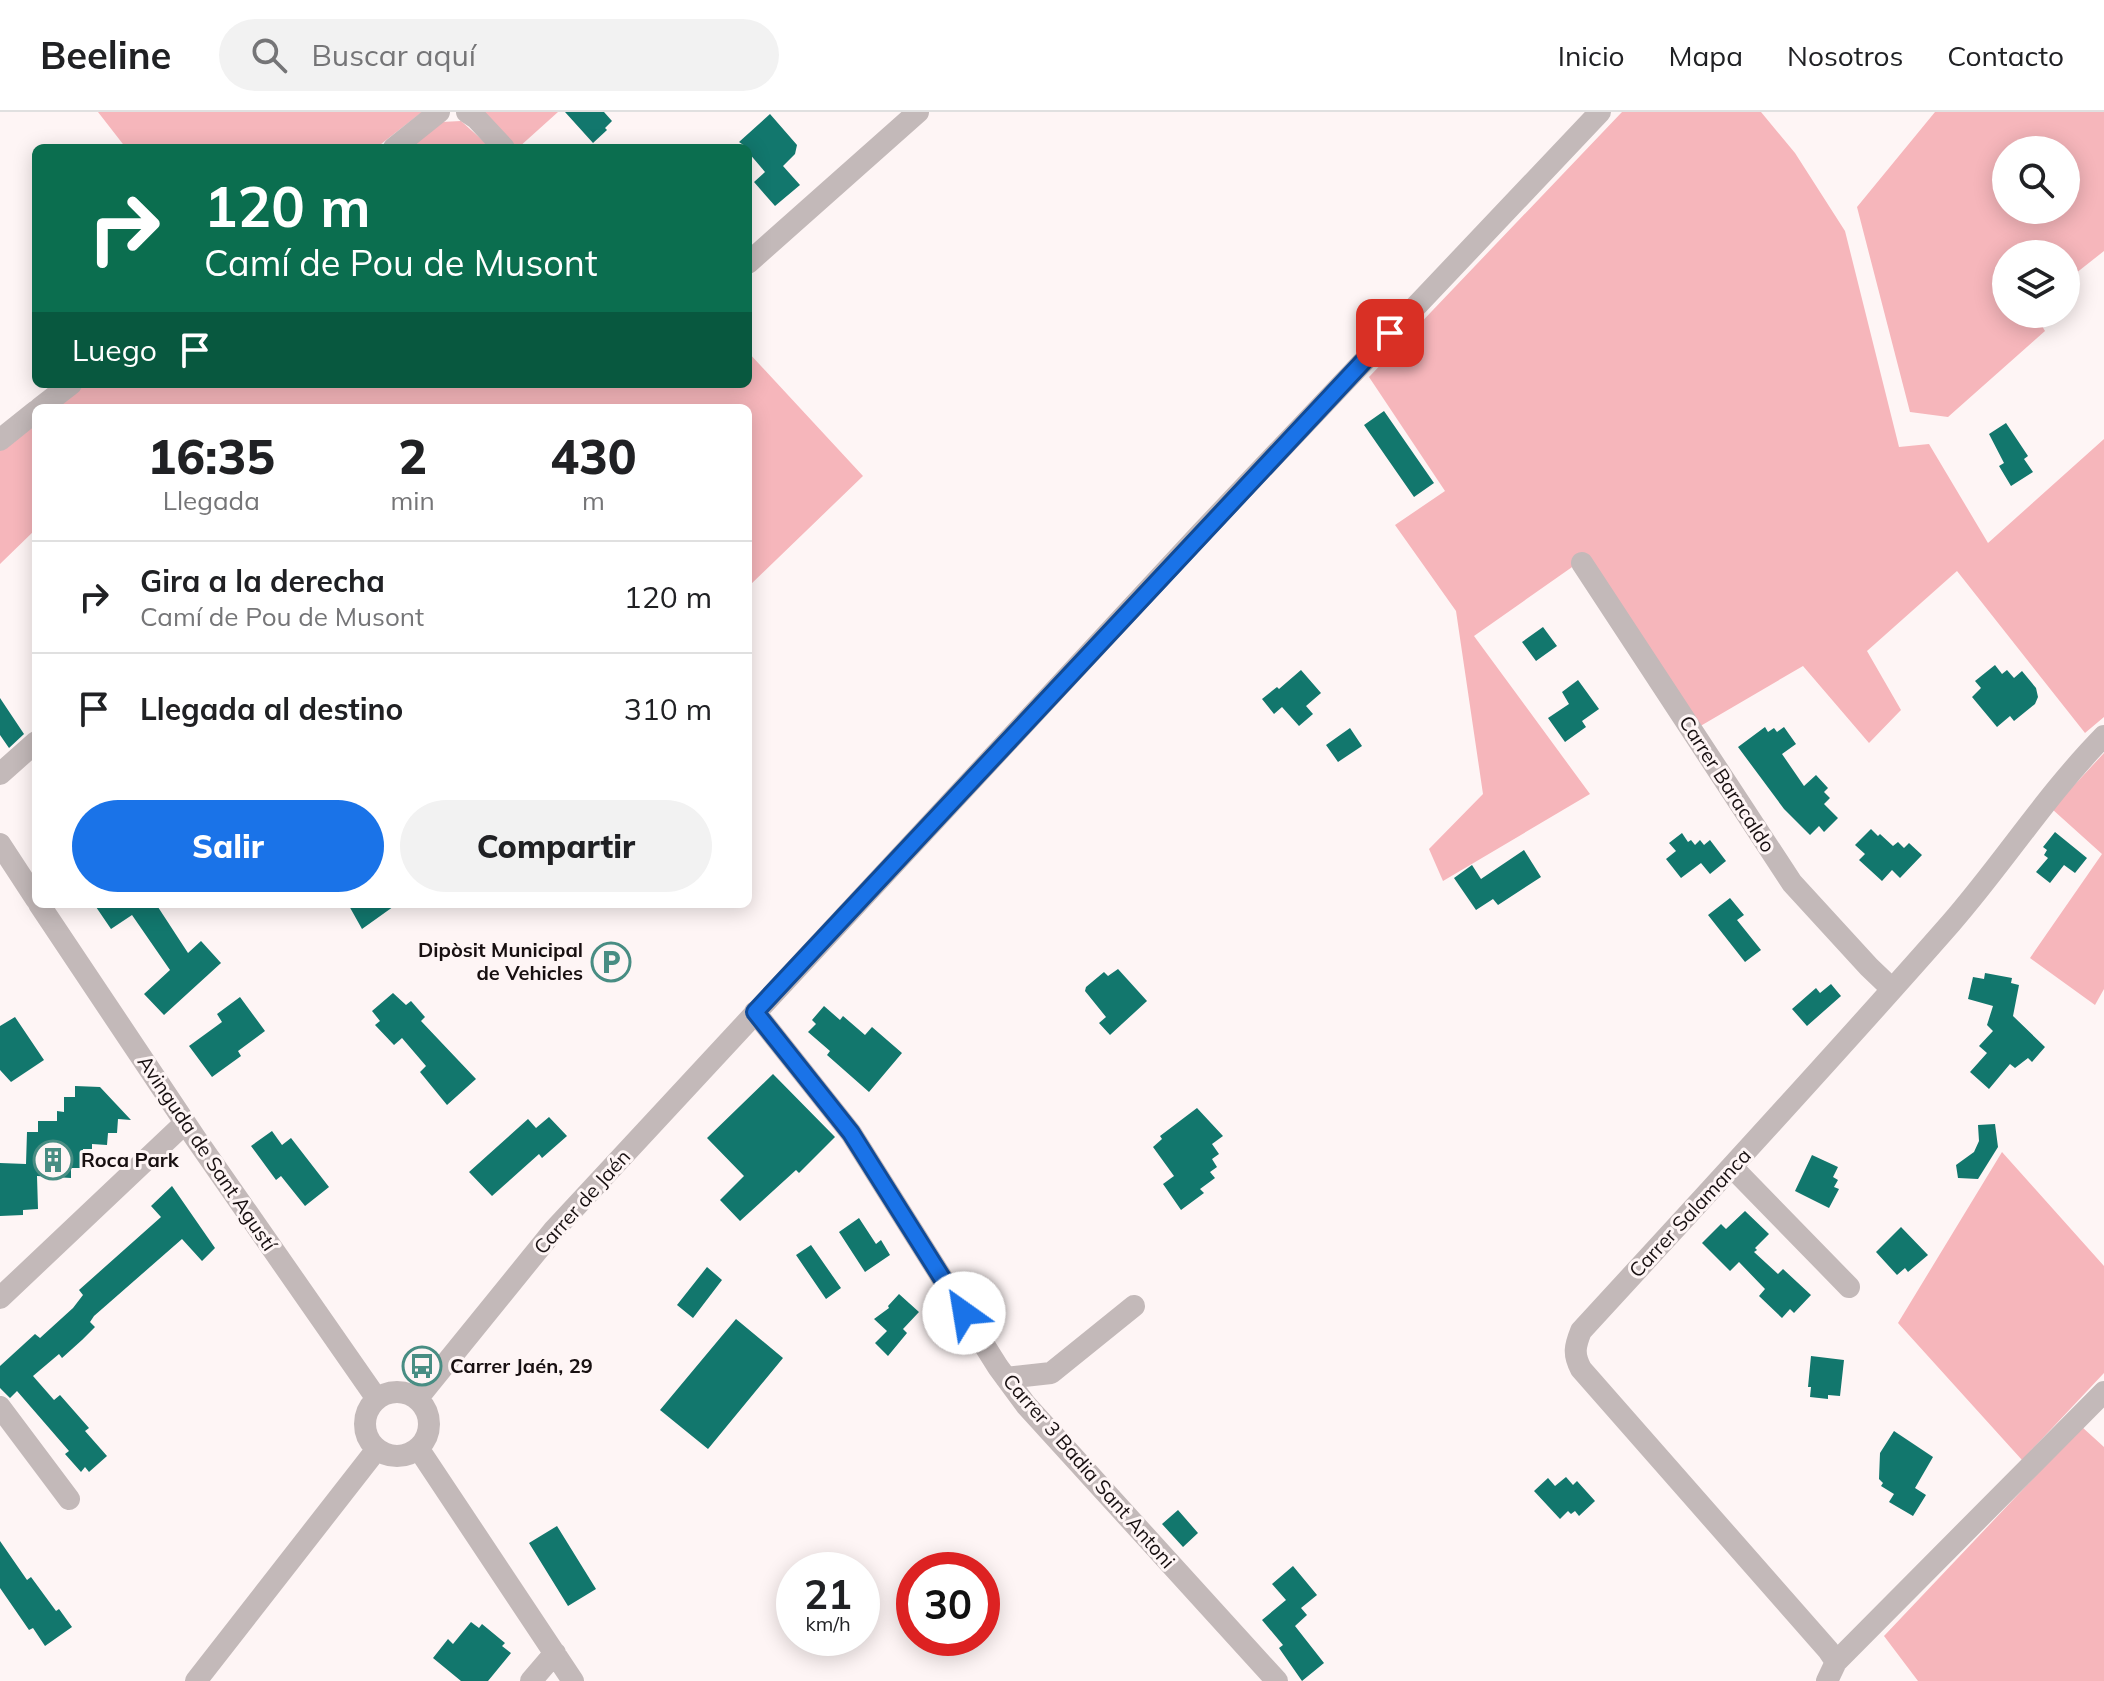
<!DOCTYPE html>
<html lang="es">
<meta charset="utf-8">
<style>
body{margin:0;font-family:Mulish,sans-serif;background:#f2f2f2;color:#202124;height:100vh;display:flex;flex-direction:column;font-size:30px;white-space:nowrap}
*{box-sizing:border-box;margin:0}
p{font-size:26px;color:#757577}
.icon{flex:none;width:44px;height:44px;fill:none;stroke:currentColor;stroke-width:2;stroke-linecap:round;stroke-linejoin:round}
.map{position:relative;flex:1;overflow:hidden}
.drawer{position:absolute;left:32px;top:292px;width:720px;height:504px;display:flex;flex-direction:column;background:#fff;border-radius:12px;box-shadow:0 4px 20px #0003}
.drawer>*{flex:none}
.hud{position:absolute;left:32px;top:32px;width:720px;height:244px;border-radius:12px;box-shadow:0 4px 20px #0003;background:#0b6e4f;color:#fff;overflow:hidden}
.tools{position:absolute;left:1992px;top:24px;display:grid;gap:16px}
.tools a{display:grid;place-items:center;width:88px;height:88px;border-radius:50%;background:#fff;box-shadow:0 4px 20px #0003;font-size:40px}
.speed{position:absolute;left:776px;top:1440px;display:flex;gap:16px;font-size:40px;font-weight:700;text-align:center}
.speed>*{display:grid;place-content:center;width:104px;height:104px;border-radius:50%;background:#fff;box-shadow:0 4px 20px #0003;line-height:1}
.speed small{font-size:20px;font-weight:400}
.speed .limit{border:12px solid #d22;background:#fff;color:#111}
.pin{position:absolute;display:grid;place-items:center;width:68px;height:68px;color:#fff;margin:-34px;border-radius:16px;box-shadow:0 4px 12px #0006}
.me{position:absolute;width:88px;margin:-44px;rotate:328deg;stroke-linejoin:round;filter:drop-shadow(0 0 6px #0008)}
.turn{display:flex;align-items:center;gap:28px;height:168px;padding:0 40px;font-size:36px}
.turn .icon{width:104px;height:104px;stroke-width:2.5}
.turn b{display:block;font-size:56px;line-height:68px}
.then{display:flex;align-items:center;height:76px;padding:0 40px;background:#0003;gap:16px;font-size:30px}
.eta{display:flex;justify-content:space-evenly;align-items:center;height:136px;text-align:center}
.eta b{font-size:48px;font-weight:800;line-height:56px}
.action{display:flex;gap:16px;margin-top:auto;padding:16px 40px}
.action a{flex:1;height:92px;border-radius:48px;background:#1a73e8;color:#fff;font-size:32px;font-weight:800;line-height:92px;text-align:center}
.action a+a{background:#f2f2f2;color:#202124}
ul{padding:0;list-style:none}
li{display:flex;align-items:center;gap:24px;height:112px;padding:0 40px;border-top:2px solid #e0e0e0}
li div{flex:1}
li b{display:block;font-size:30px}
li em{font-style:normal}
header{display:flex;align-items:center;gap:48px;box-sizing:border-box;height:112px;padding:0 40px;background:#fff;border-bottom:2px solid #e0e0e0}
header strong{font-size:38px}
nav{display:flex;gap:44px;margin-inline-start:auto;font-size:28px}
.search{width:560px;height:72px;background:#f2f2f2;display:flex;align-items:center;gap:20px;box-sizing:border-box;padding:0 28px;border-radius:44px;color:#757577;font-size:30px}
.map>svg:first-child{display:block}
</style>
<header>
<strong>Beeline</strong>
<div class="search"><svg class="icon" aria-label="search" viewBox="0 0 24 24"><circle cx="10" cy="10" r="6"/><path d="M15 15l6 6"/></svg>Buscar aquí</div>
<nav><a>Inicio</a><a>Mapa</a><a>Nosotros</a><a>Contacto</a></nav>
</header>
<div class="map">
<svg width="2104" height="1569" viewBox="0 0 2104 1569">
<rect width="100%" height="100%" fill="#fef5f5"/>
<path fill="#f6b6bb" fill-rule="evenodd" d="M 98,0 L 422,0 L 376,36 L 126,36 Z
M 467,0 L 558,0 L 518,36 L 495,36 Z
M 1622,0 L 1761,0 L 1795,41 L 1845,119 L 1899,335 L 1929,332 L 1988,431 L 2104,327 L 2104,605 L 2085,621 L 1957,459 L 1867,539 L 1901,598 L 1869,631 L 1803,554 L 1697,616 L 1585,446 L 1474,524 L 1590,682 L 1443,769 L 1429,737 L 1483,682 L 1456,499 L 1395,413 L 1445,379 L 1369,265 Z
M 1935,0 L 2104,0 L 2104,139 L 2066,169 L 2066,142 L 2006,142 L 2006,202 L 2035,202 L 2045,219 L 1948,305 L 1910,300 L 1857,95 ZM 2066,38 L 2066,98 L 2006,98 L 2006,38 Z
M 461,9 L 491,36 L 406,36 L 441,10 Z
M 748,240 L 863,364 L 748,475 L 748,296 L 48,296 L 79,272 L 748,272 Z
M 36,305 L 36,417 L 0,452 L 0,333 Z
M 2104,641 L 2104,877 L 2095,893 L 2030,846 L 2102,742 L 2052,697 Z
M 2002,1040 L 2104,1154 L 2104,1261 L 2022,1348 L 1898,1211 Z
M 2082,1315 L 2104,1335 L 2104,1569 L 1918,1569 L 1884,1524 Z"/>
<path fill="#12776d" d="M 565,0 L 604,0 L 612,9 L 605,16 L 607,18 L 593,31 Z
M 770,2 L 797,33 L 795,42 L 783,54 L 800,73 L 775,94 L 754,70 L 765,60 L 748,40 L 748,36 L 739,30 Z
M 1384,299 L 1434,371 L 1414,385 L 1364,313 Z
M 2006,311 L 2028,344 L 2024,347 L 2033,360 L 2011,374 L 1999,354 L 2004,351 L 1989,322 Z
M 1543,515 L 1557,534 L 1536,549 L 1522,530 Z
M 1995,553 L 2002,562 L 2007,558 L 2014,566 L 2022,559 L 2036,576 L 2038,585 L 2035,592 L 2014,609 L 2010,604 L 1997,615 L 1972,585 L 1981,576 L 1975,569 Z
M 1301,558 L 1321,581 L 1306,594 L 1313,602 L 1299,614 L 1282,595 L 1274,602 L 1262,587 L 1277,575 L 1279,577 Z
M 1578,568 L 1599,597 L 1582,609 L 1586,615 L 1565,630 L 1548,606 L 1569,592 L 1562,580 Z
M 0,586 L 24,622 L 9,636 L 0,623 Z
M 1765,615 L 1768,620 L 1774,616 L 1777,620 L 1784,615 L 1796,632 L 1782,642 L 1804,674 L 1816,663 L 1828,676 L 1824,680 L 1830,686 L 1824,692 L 1838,706 L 1824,720 L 1819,714 L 1810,723 L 1784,697 L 1738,635 Z
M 1350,616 L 1362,634 L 1338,650 L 1326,633 Z
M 1871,717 L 1878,724 L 1880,722 L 1893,734 L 1898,730 L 1904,736 L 1909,731 L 1922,743 L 1900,766 L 1892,758 L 1882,769 L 1859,748 L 1865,742 L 1855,733 Z
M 2055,720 L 2087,746 L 2075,761 L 2064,753 L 2050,771 L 2036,760 L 2048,746 L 2044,743 L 2047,738 L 2043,735 Z
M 1682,721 L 1688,730 L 1691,728 L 1695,733 L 1700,728 L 1704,733 L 1710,728 L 1726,749 L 1710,762 L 1701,751 L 1681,766 L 1666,747 L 1676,739 L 1669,731 Z
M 1524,738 L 1541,765 L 1498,793 L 1493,787 L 1476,798 L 1454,766 L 1472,753 L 1481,767 Z
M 1730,786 L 1744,803 L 1737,808 L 1761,838 L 1745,850 L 1708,803 Z
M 94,792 L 156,792 L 188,841 L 201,829 L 221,851 L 164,903 L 144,882 L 170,858 L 132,803 L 111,817 Z
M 348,792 L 397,792 L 362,817 Z
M 1118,857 L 1147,889 L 1110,923 L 1099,911 L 1106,905 L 1085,879 L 1086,875 L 1104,860 L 1108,864 Z
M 1985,861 L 2012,866 L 2011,871 L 2019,873 L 2013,904 L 2045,935 L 2032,950 L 2028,946 L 2015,956 L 2010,952 L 1989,977 L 1970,960 L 1987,941 L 1979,934 L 1993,919 L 1987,913 L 1993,894 L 1968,887 L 1973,865 L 1984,867 Z
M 1831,872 L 1841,884 L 1807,914 L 1792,897 L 1816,876 L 1820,881 Z
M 393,881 L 406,893 L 411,889 L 425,905 L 421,909 L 476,967 L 447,993 L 420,960 L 426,954 L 402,926 L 394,933 L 375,913 L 380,909 L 372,899 Z
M 240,885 L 265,919 L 238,939 L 241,944 L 212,965 L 189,934 L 222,910 L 217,902 Z
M 824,894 L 840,908 L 843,904 L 865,923 L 872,915 L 902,941 L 869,980 L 827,943 L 830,939 L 808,920 L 816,912 L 812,908 Z
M 15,905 L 44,948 L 11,970 L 0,958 L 0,914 Z
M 773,962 L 835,1025 L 799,1061 L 796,1058 L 740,1109 L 720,1088 L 744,1064 L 707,1026 Z
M 75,974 L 100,975 L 131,1008 L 118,1007 L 117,1021 L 108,1021 L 107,1033 L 92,1032 L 92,1037 L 83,1037 L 82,1056 L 71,1056 L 71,1066 L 37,1064 L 38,1097 L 23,1098 L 23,1103 L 0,1104 L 0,1051 L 26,1052 L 27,1020 L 38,1020 L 38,1009 L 57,1009 L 57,999 L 64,1000 L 64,985 L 75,985 Z
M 1197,996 L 1223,1024 L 1212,1032 L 1219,1042 L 1212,1047 L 1217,1055 L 1210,1060 L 1215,1066 L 1200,1077 L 1204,1081 L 1181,1098 L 1163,1072 L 1174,1064 L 1153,1035 L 1162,1027 L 1160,1024 Z
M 549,1005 L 567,1024 L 542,1046 L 539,1042 L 492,1084 L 469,1060 L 528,1007 L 536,1016 Z
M 1995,1012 L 1998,1035 L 1978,1067 L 1958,1066 L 1956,1053 L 1974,1040 L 1979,1029 L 1978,1013 Z
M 272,1019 L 282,1033 L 291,1026 L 329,1075 L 305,1094 L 281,1064 L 276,1068 L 251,1034 Z
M 1812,1043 L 1838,1055 L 1833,1065 L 1838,1068 L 1834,1075 L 1839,1077 L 1829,1096 L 1795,1079 Z
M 172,1074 L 215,1136 L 202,1149 L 182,1127 L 94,1204 L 90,1210 L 95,1215 L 82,1228 L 62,1246 L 59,1242 L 33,1264 L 54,1288 L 60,1283 L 89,1316 L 85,1319 L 107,1344 L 89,1360 L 85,1355 L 81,1360 L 65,1342 L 69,1339 L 17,1279 L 10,1286 L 0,1276 L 0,1254 L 35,1222 L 40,1226 L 73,1196 L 83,1183 L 79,1178 L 161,1105 L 151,1094 Z
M 1745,1099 L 1769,1122 L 1755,1136 L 1757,1138 L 1754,1140 L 1778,1162 L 1783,1157 L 1811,1183 L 1794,1201 L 1790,1197 L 1782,1206 L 1759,1184 L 1765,1177 L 1739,1150 L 1730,1159 L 1702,1131 L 1721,1112 L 1726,1117 Z
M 859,1106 L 876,1132 L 881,1128 L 890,1143 L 865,1160 L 839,1120 Z
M 1901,1115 L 1928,1143 L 1908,1160 L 1905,1156 L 1897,1163 L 1876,1140 Z
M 811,1133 L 841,1176 L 826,1187 L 796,1143 Z
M 707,1155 L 722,1168 L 693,1206 L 677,1193 Z
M 899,1182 L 919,1200 L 903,1217 L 907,1221 L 888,1244 L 875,1231 L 887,1219 L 874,1207 L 889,1196 L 888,1194 Z
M 736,1207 L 783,1246 L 708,1337 L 660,1298 Z
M 1811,1244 L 1844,1248 L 1840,1284 L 1828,1283 L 1828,1287 L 1810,1285 L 1811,1275 L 1808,1275 Z
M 1894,1319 L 1933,1345 L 1915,1376 L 1926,1383 L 1913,1404 L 1889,1390 L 1894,1382 L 1881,1374 L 1883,1371 L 1879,1367 L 1880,1341 Z
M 1566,1365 L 1573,1373 L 1577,1369 L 1595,1389 L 1579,1404 L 1575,1399 L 1571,1402 L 1568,1399 L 1560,1407 L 1534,1379 L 1548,1366 L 1555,1374 Z
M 1178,1398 L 1198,1421 L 1183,1435 L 1162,1412 Z
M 557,1414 L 596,1477 L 568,1494 L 529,1431 Z
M 0,1429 L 27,1468 L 31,1465 L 56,1499 L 59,1497 L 72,1515 L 45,1534 L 33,1516 L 29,1518 L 0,1476 Z
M 1293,1454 L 1317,1483 L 1301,1496 L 1307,1503 L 1295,1514 L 1324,1551 L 1302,1569 L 1279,1536 L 1283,1533 L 1262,1508 L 1286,1488 L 1272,1472 Z
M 471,1510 L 479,1516 L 482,1512 L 505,1531 L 502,1534 L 511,1541 L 488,1569 L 461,1569 L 433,1546 L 448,1527 L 453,1532 Z"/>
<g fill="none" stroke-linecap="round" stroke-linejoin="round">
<path stroke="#c3b9b9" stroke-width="22" d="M 467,0 L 476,6 L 504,36
M 394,36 L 439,0
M 748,151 L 918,0
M 40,296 L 71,272
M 0,328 L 36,299
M 1582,451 L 1792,771 L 1869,855 L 1892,877
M 0,662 L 36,630
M 0,732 L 36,787
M 39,792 L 196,1027 L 377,1287
M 755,900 L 851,1021 L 998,1255 L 1026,1293 L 1277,1569
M 1732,1055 L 1849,1175
M 0,1186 L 185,1011
M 1006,1266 L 1051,1261 L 1134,1194
M365 1312a32 32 0 1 1 64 0a32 32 0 1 1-64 0Z
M 417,1287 L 554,1118 L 1201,421 L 1600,0
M 0,1295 L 69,1387
M 418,1336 L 573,1569
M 1836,1550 L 2104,1280
M 196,1569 L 377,1337
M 531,1569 L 555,1541
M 1827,1569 L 1836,1550 L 1828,1538 L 1581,1257 C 1573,1242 1575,1234 1581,1219 C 1705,1084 1830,949 1951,811 C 2004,750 2047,682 2104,624"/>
</g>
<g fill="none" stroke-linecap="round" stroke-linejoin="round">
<g stroke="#114b97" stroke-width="20">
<path id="route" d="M 964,1201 L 851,1021 L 755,900 L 1390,221"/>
</g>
<use href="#route" stroke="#1a73e8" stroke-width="14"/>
</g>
<defs>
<g id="parking-ring" transform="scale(2)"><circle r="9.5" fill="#fef5f5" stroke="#488d83" stroke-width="1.5"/><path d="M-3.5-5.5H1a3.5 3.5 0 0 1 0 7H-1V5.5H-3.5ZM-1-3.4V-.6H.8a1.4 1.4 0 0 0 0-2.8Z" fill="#488d83"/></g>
<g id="building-ring" transform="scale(2)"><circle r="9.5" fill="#fef5f5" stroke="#488d83" stroke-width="1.5"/><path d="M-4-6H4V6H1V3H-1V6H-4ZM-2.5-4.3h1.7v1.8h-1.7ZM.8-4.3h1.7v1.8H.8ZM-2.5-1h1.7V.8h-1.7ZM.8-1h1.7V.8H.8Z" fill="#488d83"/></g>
<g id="bus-ring" transform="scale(2)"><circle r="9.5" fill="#fef5f5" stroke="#488d83" stroke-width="1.5"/><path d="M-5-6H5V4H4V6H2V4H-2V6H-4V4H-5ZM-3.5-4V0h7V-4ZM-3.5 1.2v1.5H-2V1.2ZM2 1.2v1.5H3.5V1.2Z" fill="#488d83"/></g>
</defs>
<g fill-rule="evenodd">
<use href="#parking-ring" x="611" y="850"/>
<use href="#building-ring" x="53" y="1048"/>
<use href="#bus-ring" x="422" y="1254"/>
</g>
<g text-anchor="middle" stroke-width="6" stroke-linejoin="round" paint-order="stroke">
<g font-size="20" fill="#181011" stroke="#fef5f5">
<text transform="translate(1727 672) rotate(57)" y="7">Carrer Baracaldo</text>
<text transform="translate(207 1041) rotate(56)" y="7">Avinguda de Sant Agustí</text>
<text transform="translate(582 1090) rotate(-48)" y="7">Carrer de Jaén</text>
<text transform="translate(1690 1101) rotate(-47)" y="7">Carrer Salamanca</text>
<text transform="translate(1089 1359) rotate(49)" y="7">Carrer 3 Badia Sant Antoni</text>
</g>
<g font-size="20" font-weight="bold" fill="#181011" stroke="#fef5f5" text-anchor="start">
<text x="583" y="845" text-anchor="end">Dipòsit Municipal<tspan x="583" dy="23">de Vehicles</tspan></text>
<text x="81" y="1055">Roca Park</text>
<text x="450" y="1261">Carrer Jaén, 29</text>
</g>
</g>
</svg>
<div class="tools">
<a><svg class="icon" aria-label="search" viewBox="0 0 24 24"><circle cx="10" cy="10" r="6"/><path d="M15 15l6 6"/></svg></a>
<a><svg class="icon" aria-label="layers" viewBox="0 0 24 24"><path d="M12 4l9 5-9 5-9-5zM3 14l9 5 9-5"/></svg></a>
</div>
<div class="speed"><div>21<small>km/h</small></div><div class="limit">30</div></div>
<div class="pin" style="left:1390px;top:221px;background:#d93025"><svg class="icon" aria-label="arrive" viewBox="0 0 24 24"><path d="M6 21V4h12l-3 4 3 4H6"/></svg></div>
<svg class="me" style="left:964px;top:1201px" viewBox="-20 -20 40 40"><circle r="19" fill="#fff"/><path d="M0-13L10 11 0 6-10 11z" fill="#1a73e8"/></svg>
<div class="hud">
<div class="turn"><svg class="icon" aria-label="right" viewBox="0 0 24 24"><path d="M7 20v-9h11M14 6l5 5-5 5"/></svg><div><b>120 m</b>Camí de Pou de Musont</div></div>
<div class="then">Luego<svg class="icon" aria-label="arrive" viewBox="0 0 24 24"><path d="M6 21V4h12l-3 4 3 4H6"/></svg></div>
</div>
<section class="drawer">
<div class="eta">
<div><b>16:35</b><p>Llegada</p></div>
<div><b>2</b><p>min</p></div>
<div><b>430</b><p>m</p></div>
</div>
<ul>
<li><svg class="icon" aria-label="right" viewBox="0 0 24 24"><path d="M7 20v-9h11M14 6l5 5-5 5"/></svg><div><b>Gira a la derecha</b><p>Camí de Pou de Musont</p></div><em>120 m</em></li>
<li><svg class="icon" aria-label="arrive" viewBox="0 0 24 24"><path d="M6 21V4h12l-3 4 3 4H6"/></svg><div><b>Llegada al destino</b></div><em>310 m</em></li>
</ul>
<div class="action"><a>Salir</a><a>Compartir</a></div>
</section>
</div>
